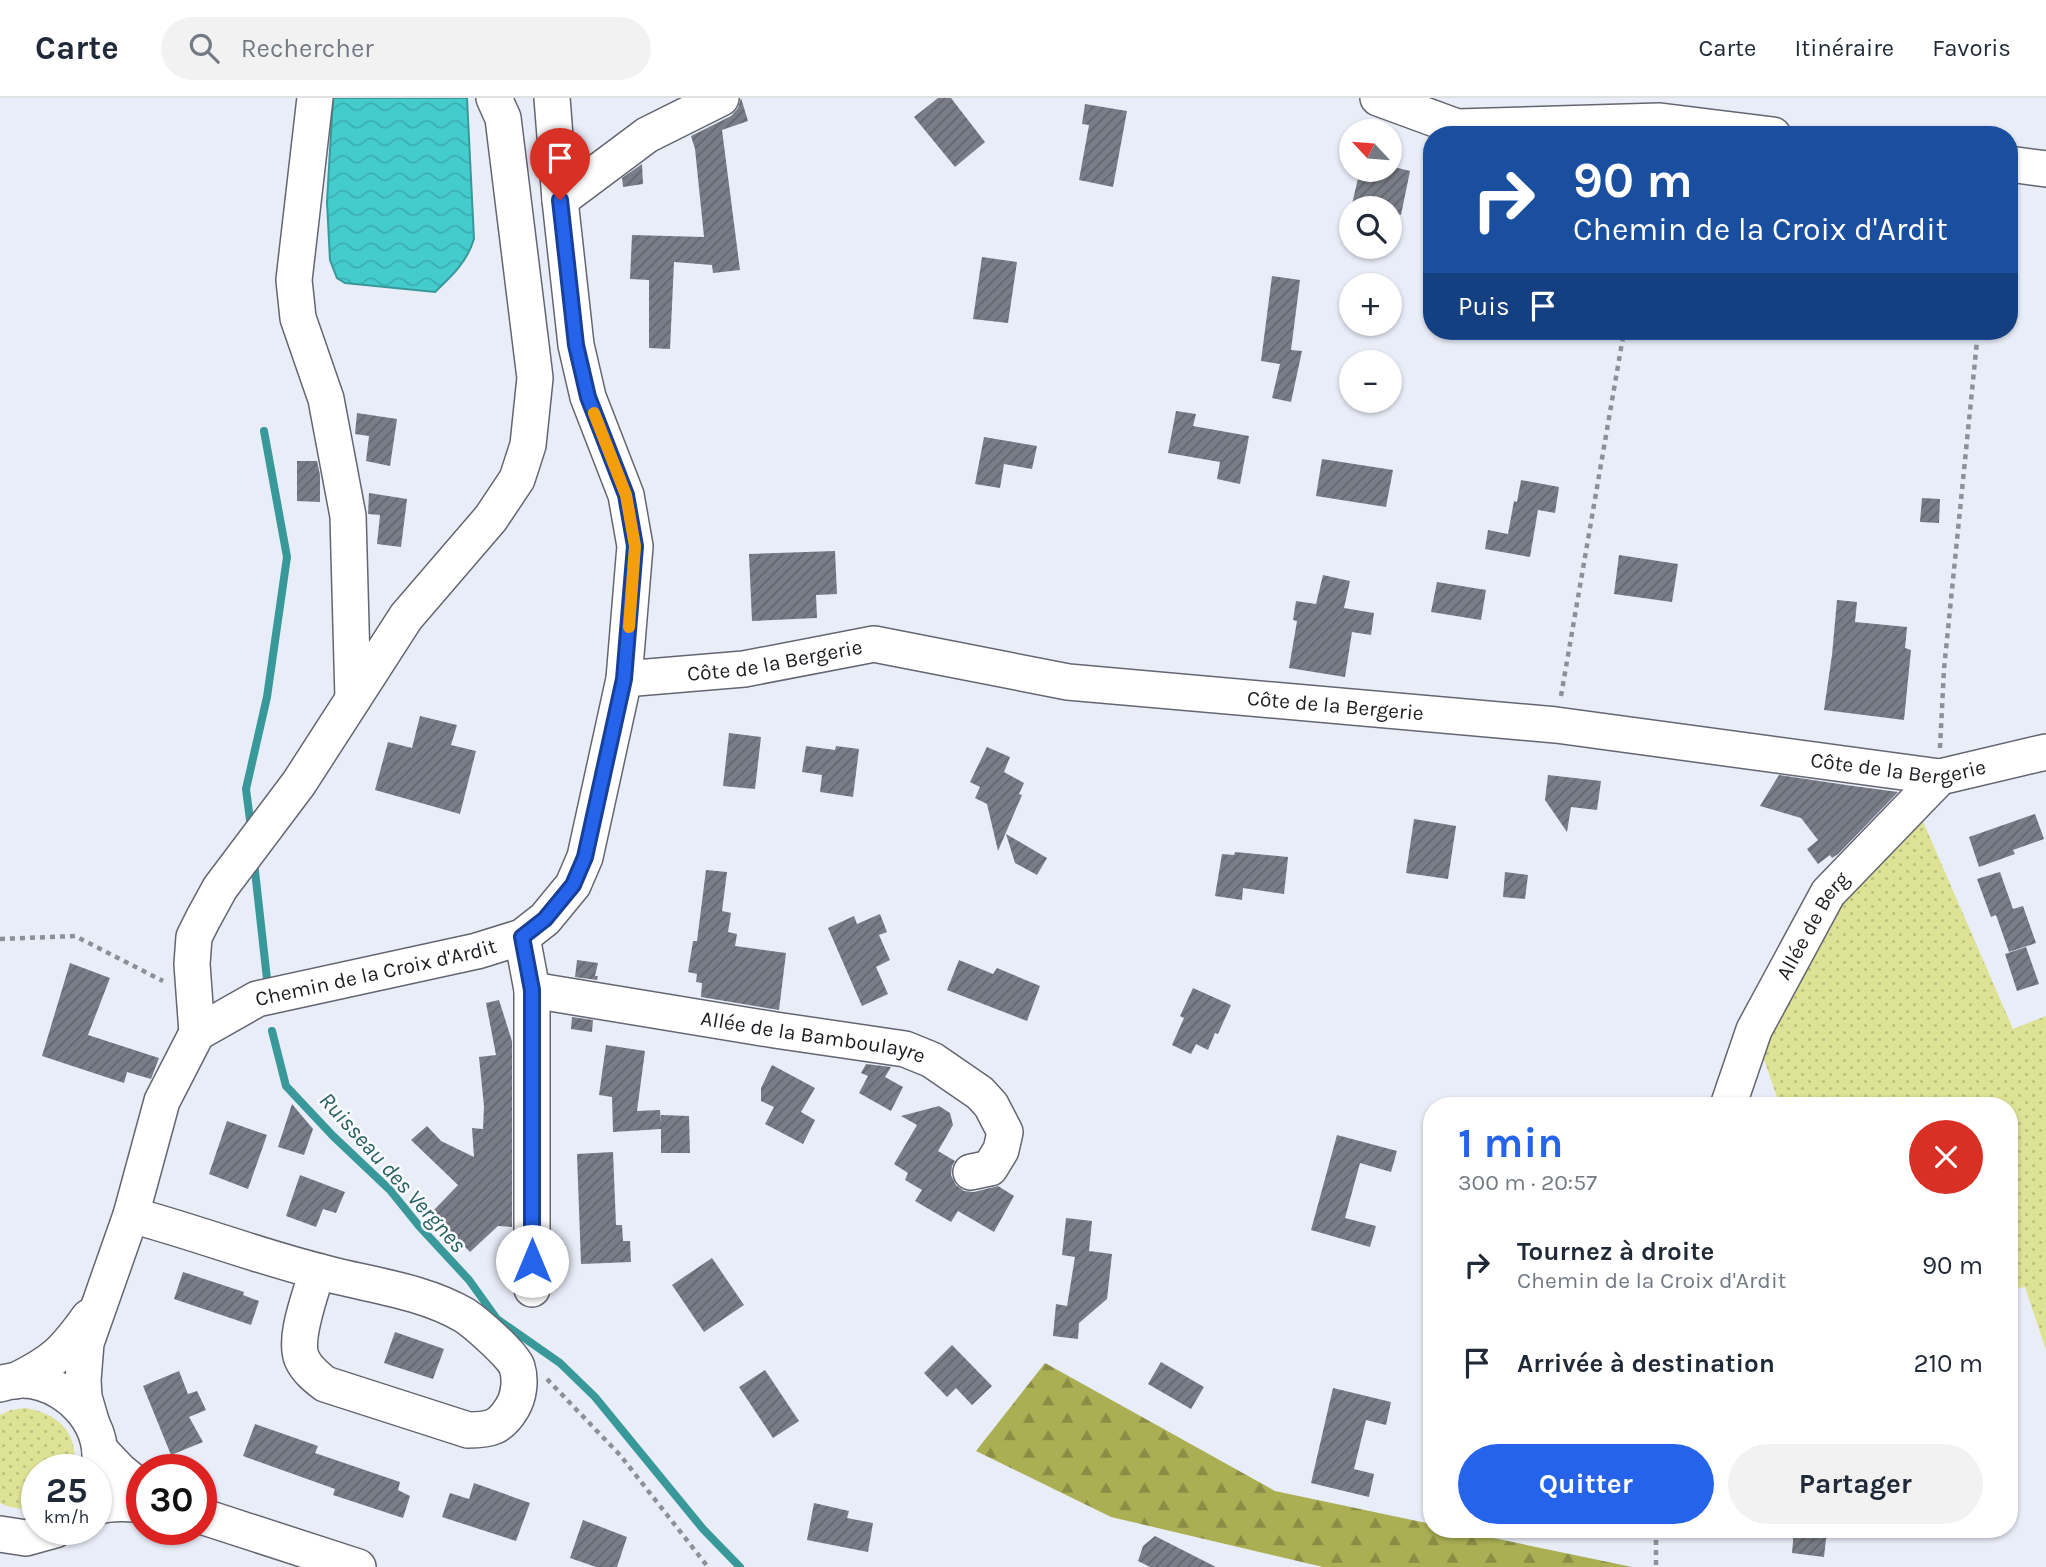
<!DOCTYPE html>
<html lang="fr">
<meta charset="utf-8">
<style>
body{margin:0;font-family:Karla,sans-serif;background:#f2f2f3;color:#1f2937;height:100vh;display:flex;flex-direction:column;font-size:26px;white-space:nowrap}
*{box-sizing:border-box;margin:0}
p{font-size:23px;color:#747a83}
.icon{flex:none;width:38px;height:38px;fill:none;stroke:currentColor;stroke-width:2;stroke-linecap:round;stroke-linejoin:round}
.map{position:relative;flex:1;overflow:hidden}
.details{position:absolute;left:1423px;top:999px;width:595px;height:441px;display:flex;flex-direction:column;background:#fff;border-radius:28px;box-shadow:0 2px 5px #0004}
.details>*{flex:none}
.top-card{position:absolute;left:1423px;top:28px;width:595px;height:214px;border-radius:28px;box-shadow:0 2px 5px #0004;background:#1a4fa0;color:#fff;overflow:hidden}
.needle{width:46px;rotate:296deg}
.buttons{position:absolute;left:1339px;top:21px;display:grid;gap:14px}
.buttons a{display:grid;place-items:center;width:63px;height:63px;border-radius:50%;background:#fff;box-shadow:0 2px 5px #0004;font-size:35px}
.speed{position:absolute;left:21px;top:1356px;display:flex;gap:14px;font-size:35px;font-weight:700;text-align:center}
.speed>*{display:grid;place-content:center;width:91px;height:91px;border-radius:50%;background:#fff;box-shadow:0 2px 5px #0004;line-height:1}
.speed small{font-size:18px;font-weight:400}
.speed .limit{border:10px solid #d22;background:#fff;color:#111}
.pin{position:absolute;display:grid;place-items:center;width:60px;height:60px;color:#fff;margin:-72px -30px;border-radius:50% 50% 50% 0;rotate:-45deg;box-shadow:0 0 7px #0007}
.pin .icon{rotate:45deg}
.me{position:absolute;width:77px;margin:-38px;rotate:0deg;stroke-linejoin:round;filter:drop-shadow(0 0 5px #0008)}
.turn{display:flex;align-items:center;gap:24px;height:147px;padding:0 35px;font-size:32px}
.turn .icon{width:91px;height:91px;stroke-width:2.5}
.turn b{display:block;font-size:49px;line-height:60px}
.then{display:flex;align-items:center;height:66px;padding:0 35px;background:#0003;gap:14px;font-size:26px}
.round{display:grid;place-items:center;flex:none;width:74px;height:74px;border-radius:37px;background:#f2f2f3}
.summary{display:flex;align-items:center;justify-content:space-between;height:119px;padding:0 35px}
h1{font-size:42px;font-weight:700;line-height:52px;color:#2563eb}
.button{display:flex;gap:14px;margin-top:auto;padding:14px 35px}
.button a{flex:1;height:80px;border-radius:42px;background:#2563eb;color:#fff;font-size:28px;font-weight:700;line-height:80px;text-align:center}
.button a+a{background:#f2f2f3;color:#1f2937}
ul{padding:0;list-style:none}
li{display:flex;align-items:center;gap:21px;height:98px;padding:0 35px}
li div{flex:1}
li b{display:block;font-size:26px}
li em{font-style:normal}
header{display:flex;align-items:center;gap:42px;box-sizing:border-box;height:98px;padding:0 35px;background:#fff;border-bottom:2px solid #e0e1e3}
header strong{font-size:33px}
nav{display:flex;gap:38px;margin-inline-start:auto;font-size:24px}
.search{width:490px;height:63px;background:#f2f2f3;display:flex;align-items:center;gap:18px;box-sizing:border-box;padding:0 24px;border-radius:38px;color:#747a83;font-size:26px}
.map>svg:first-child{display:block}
</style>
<header>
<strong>Carte</strong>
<div class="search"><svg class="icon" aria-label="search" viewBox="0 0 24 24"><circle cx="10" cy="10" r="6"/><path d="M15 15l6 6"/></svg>Rechercher</div>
<nav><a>Carte</a><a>Itinéraire</a><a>Favoris</a></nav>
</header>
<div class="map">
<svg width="2046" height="1469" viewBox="0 0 2046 1469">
<defs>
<pattern id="grass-dots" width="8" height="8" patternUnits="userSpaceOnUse" patternTransform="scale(1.75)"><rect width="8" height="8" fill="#dde294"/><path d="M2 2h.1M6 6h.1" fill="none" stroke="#bdc17f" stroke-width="1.8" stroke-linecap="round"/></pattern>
<pattern id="forest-firs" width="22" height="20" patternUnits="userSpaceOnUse" patternTransform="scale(1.75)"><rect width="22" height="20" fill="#aaaf54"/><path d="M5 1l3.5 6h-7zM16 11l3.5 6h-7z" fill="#8a8e45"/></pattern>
<pattern id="water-waves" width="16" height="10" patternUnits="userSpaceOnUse" patternTransform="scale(1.75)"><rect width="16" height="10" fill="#44cccd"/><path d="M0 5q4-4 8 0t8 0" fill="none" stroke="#3bafb0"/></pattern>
<pattern id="building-hatch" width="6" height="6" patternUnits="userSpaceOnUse" patternTransform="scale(1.75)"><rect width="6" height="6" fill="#797d87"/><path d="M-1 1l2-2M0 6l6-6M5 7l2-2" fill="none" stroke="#63666e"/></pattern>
</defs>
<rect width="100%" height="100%" fill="#e9edf8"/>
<path fill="url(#grass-dots)" d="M 1918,712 L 2013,931 L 2046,918 L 2046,1252 L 2025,1189 L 2009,1192 L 2009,1008 L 1780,1008 L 1758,944 L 1839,797 Z
M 26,1310 C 60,1316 79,1336 74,1372 L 37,1372 L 37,1410 C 23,1412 12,1411 0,1405 L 0,1317 L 11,1312 Z"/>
<path fill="url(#forest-firs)" d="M 1045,1265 L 1275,1393 L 1431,1426 L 1432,1432 L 1455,1432 L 1632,1469 L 1323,1469 L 1111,1419 L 976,1353 Z"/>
<path fill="url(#water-waves)" stroke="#38989a" stroke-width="2" d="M 333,0 L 467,0 L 474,141 C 467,164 452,178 435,194 L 345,185 L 337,180 L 330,162 L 327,104 Z"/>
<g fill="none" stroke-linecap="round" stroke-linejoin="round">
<path stroke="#38989a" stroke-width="8" d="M 251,730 L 246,691 L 267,599 L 287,459 L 264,333
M 254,764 L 268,890
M 272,933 L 286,988 L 333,1038 L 390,1092 L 419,1128 L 469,1182 L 497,1221 L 560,1265 L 595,1299 L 703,1431 L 740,1469"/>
</g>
<path fill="url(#building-hatch)" d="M 741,0 L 748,23 L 722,32 L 740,172 L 713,175 L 712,167 L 674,164 L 670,251 L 649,250 L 649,182 L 630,181 L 632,137 L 704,139 L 695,51 L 691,38 L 731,18 L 738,10 Z
M 938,0 L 951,0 L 985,44 L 955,69 L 914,19 Z
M 1085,6 L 1127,13 L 1113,89 L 1079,82 L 1089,27 L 1082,26 Z
M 642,66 L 643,86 L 623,89 L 622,80 Z
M 1390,68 L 1410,73 L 1401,117 L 1390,114 L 1390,110 L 1372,110 L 1352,106 L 1360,72 L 1390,72 Z
M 982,159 L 1017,164 L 1008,225 L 973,221 Z
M 1272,178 L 1300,182 L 1291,252 L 1302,253 L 1291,304 L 1272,300 L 1280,266 L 1261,263 Z
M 1176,313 L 1196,316 L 1193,328 L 1249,338 L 1240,386 L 1217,381 L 1220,364 L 1168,355 Z
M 357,315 L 397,321 L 390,368 L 366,363 L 369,338 L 355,336 Z
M 984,339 L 1037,348 L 1032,371 L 1004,366 L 1000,390 L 975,386 Z
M 1322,361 L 1393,372 L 1386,409 L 1316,398 Z
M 297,363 L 317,363 L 320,377 L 320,404 L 297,403 Z
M 1521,382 L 1559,389 L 1555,415 L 1538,412 L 1530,459 L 1485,451 L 1488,432 L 1508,436 L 1514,403 L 1517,404 Z
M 369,395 L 407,401 L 401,449 L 377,446 L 380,417 L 368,416 Z
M 1922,400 L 1940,401 L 1939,425 L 1920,424 Z
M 835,453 L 837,496 L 816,497 L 817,520 L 752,523 L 749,456 Z
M 1619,457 L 1678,466 L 1672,504 L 1614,496 Z
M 1323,477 L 1350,483 L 1344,510 L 1374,515 L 1371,537 L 1352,534 L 1345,579 L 1289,570 L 1297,523 L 1293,522 L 1296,503 L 1316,506 Z
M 1437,484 L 1486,492 L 1481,522 L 1431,514 Z
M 1837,502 L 1857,504 L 1855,524 L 1907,529 L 1905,550 L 1911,552 L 1904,622 L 1824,612 L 1832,557 Z
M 420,618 L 457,627 L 451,647 L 476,653 L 460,716 L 375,692 L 388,644 L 412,650 Z
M 729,635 L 761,639 L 755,691 L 723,688 Z
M 806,648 L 835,652 L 836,648 L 859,651 L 853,699 L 820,694 L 822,677 L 802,674 Z
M 987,649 L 1010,659 L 1004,674 L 1024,685 L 1019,696 L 1022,697 L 998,753 L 987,706 L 975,700 L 980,689 L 970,684 Z
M 1548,677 L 1601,683 L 1597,712 L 1571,709 L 1567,734 L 1545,702 Z
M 1779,677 L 1846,687 L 1898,694 L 1838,756 L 1832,760 L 1830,757 L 1818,766 L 1807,751 L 1818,742 L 1801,720 L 1760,708 Z
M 2035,716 L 2044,741 L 2013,752 L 2015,756 L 1979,769 L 1969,739 Z
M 1414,721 L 1456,728 L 1448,781 L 1406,775 Z
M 1006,736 L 1047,760 L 1037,777 L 1015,765 Z
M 1235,754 L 1288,759 L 1284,796 L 1243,790 L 1242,802 L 1215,798 L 1222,756 L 1234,757 Z
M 706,772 L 727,774 L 722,813 L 731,815 L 728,834 L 737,836 L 735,848 L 786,855 L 779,912 L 701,899 L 702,885 L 696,884 L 697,876 L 688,874 L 693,843 L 697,843 Z
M 1505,774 L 1528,777 L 1525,801 L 1503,799 Z
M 2000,774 L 2013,811 L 2023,808 L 2036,845 L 2009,854 L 1996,817 L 1991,819 L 1977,781 Z
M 880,816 L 887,834 L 879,837 L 890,862 L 876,869 L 888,896 L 862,908 L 828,830 L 854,818 L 857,826 Z
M 2026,849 L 2039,886 L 2017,893 L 2005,856 Z
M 577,862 L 598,865 L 595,878 L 598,878 L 597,882 L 575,879 Z
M 959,862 L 993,876 L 997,870 L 1040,888 L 1027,923 L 947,892 Z
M 70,865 L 110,880 L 88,937 L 159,960 L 151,981 L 127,974 L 124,985 L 42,958 Z
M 1193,890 L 1231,907 L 1218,936 L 1215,935 L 1208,952 L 1196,946 L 1191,956 L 1172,947 L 1184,920 L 1180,918 Z
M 499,902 L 512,943 L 512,1129 L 498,1128 L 470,1154 L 432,1114 L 458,1087 L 411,1042 L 427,1028 L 441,1043 L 474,1059 L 472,1030 L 483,1031 L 484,1008 L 479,959 L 496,957 L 486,905 Z
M 572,919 L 593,922 L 592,934 L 571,931 Z
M 606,947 L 645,953 L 637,1013 L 660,1012 L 661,1025 L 661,1017 L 689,1018 L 690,1055 L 661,1055 L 661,1031 L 613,1034 L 612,999 L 599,997 Z
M 866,966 L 891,969 L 885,979 L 903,989 L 891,1013 L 859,995 L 868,978 L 861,975 Z
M 772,967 L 815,990 L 801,1014 L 815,1022 L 803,1046 L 765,1026 L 774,1009 L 761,1003 L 761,990 Z
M 292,1006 L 313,1031 L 304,1057 L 278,1049 Z
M 939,1008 L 950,1015 L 953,1027 L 938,1053 L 955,1063 L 952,1068 L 951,1077 L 956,1087 L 964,1093 L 974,1094 L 998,1088 L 1014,1098 L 994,1134 L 958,1113 L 951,1124 L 915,1103 L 922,1092 L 905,1082 L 908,1075 L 894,1066 L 917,1027 L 901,1018 Z
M 227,1023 L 267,1037 L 248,1091 L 209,1076 Z
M 1337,1037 L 1397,1053 L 1391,1074 L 1360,1065 L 1345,1120 L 1376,1128 L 1370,1149 L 1311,1132 Z
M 613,1054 L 616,1127 L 622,1127 L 623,1143 L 630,1143 L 631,1164 L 581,1166 L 577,1056 Z
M 300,1077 L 345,1094 L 336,1115 L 323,1111 L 316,1129 L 286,1118 Z
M 1066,1120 L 1092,1123 L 1089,1153 L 1112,1156 L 1107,1201 L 1079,1225 L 1078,1241 L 1053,1238 L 1056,1206 L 1067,1208 L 1075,1159 L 1062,1157 Z
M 712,1160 L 744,1207 L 704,1234 L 672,1187 Z
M 183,1174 L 244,1194 L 243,1197 L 259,1203 L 251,1227 L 174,1201 Z
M 395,1234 L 444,1251 L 433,1281 L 384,1265 Z
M 952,1247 L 992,1288 L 972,1307 L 956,1290 L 947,1299 L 924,1275 Z
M 1161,1264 L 1204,1289 L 1191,1311 L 1148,1286 Z
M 765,1272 L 799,1323 L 773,1340 L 739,1289 Z
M 179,1273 L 188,1296 L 197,1293 L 206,1312 L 189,1319 L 203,1344 L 171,1357 L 143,1288 Z
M 1333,1290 L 1391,1304 L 1386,1327 L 1366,1322 L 1354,1371 L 1374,1376 L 1369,1399 L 1311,1385 Z
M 255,1326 L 318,1348 L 315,1355 L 400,1384 L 398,1392 L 410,1398 L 403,1420 L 333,1397 L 335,1391 L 243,1358 Z
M 474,1385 L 530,1405 L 516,1443 L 442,1419 L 450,1395 L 469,1401 Z
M 814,1405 L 849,1413 L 847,1420 L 873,1425 L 868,1454 L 807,1442 Z
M 583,1422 L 627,1439 L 617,1469 L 596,1469 L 570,1460 Z
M 1794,1432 L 1827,1432 L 1824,1459 L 1792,1455 Z
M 1155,1438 L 1216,1469 L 1150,1469 L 1138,1463 L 1143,1448 Z"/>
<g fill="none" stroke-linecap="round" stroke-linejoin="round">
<g stroke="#636670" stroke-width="38">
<g id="minor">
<path d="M 315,0 L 294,182 L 298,220 L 326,301 L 348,418 L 353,601"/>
<path d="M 1378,0 L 1457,29 L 1660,23 L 1773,37"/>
<path d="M 2009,66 L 2046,71"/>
<path d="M 560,102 L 647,37 L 721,0"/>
<path id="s1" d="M 624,581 L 744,571 L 874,546 L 1068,584 L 1556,627 L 1940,679 L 2046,654"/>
<path d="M 522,839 L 532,892 L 532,1191"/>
<path id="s2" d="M 532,892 L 775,932 L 905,951 L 932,962 L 980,995 L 991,1007 L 1005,1034 L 1001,1052 L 990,1070 L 971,1074"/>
<path d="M 197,935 L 192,866 L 194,839 L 203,821 L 220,790 L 299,685 L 406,519 L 491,420 L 517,381 L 528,347 L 535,280 L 503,20 L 494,0"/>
<path id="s3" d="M 1728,1008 L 1754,932 L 1828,795 L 1940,679"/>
<path d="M 131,1117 C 195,1134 257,1158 321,1174 C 367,1187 421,1192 464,1217 C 475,1224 513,1257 517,1269 C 521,1282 519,1299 512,1310 C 500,1330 490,1332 468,1332 L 325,1286 C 316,1279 307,1272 302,1261 C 293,1240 311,1196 317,1173"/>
<path d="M 15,1283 C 54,1264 64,1254 89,1219"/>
<path d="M 0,1286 C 41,1271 88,1302 98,1342 C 102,1357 100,1372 96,1386"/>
<path id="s4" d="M 91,1323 L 84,1299 L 83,1282 L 86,1245 L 131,1117 L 162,1003 L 197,935 L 257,901 L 477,853 L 522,839 L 545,821 L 573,787 L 585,759 L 624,581 L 635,448 L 626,397 L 588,299 L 576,247 L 560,102 L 552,0"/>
<path d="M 100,1352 L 120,1373 L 142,1391"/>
<path d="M 96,1409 C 110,1404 127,1405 142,1407"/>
<path d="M 201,1418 L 358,1469"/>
<path d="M 0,1436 L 26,1440 L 55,1432"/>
</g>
</g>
<path stroke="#8d9097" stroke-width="4.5" stroke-dasharray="5 5" stroke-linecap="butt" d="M 1561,598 L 1624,233
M 1940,650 L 1944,571 L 1978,233
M 0,841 L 75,838 L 163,883
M 547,1281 L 620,1357 L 708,1469
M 1656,1432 L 1656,1469"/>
<use href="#minor" stroke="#fff" stroke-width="35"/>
</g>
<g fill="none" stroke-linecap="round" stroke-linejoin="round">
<g stroke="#184099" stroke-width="18">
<path id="route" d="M 532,1163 L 532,892 L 522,839 L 545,821 L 573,787 L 585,759 L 624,581 L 635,448 L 626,397 L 588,299 L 576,247 L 560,102"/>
</g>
<use href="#route" stroke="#2563eb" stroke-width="12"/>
<path stroke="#f59e0b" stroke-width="12" d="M 594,315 L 626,397 L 635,448 L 629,529"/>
</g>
<g text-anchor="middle" stroke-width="5" stroke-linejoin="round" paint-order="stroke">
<g font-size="21" fill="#1d1e22" stroke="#f9fbff">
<text dy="7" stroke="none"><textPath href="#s1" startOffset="152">Côte de la Bergerie</textPath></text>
<text dy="7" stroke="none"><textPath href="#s1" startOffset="719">Côte de la Bergerie</textPath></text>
<text dy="7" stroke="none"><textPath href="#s1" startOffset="1286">Côte de la Bergerie</textPath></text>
<text dy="7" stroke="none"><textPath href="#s3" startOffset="200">Allée de Berg</textPath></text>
<text dy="7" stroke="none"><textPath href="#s4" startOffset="600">Chemin de la Croix d'Ardit</textPath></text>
<text dy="7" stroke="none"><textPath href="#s2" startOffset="285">Allée de la Bamboulayre</textPath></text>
</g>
<g font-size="23" font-style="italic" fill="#285f5f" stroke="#f9fbff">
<text transform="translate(393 1074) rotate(48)" y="8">Ruisseau des Vergnes</text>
</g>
</g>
</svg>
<div class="buttons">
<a><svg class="needle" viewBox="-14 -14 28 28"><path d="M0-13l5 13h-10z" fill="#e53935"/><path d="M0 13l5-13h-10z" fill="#747a83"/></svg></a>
<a><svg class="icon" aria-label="search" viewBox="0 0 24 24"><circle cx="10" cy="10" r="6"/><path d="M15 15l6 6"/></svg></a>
<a>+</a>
<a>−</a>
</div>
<div class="speed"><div>25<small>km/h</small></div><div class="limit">30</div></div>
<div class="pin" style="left:560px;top:102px;background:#d93025"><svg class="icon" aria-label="arrive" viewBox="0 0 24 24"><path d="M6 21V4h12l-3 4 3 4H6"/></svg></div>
<svg class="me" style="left:532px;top:1163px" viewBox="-20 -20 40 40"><circle r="19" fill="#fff"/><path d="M0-13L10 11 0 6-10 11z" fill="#2563eb"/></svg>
<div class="top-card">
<div class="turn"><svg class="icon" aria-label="right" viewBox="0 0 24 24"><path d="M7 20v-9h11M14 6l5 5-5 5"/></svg><div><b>90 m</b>Chemin de la Croix d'Ardit</div></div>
<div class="then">Puis<svg class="icon" aria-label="arrive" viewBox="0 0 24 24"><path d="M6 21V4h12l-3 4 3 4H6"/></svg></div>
</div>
<section class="details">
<div class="summary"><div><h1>1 min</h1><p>300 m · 20:57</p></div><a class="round" style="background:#d93025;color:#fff"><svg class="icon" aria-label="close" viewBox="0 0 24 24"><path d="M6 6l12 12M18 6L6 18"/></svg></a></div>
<ul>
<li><svg class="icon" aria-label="right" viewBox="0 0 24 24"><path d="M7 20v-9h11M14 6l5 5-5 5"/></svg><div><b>Tournez à droite</b><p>Chemin de la Croix d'Ardit</p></div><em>90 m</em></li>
<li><svg class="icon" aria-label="arrive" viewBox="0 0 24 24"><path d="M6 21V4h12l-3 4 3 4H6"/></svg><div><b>Arrivée à destination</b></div><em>210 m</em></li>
</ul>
<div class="button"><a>Quitter</a><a>Partager</a></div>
</section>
</div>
